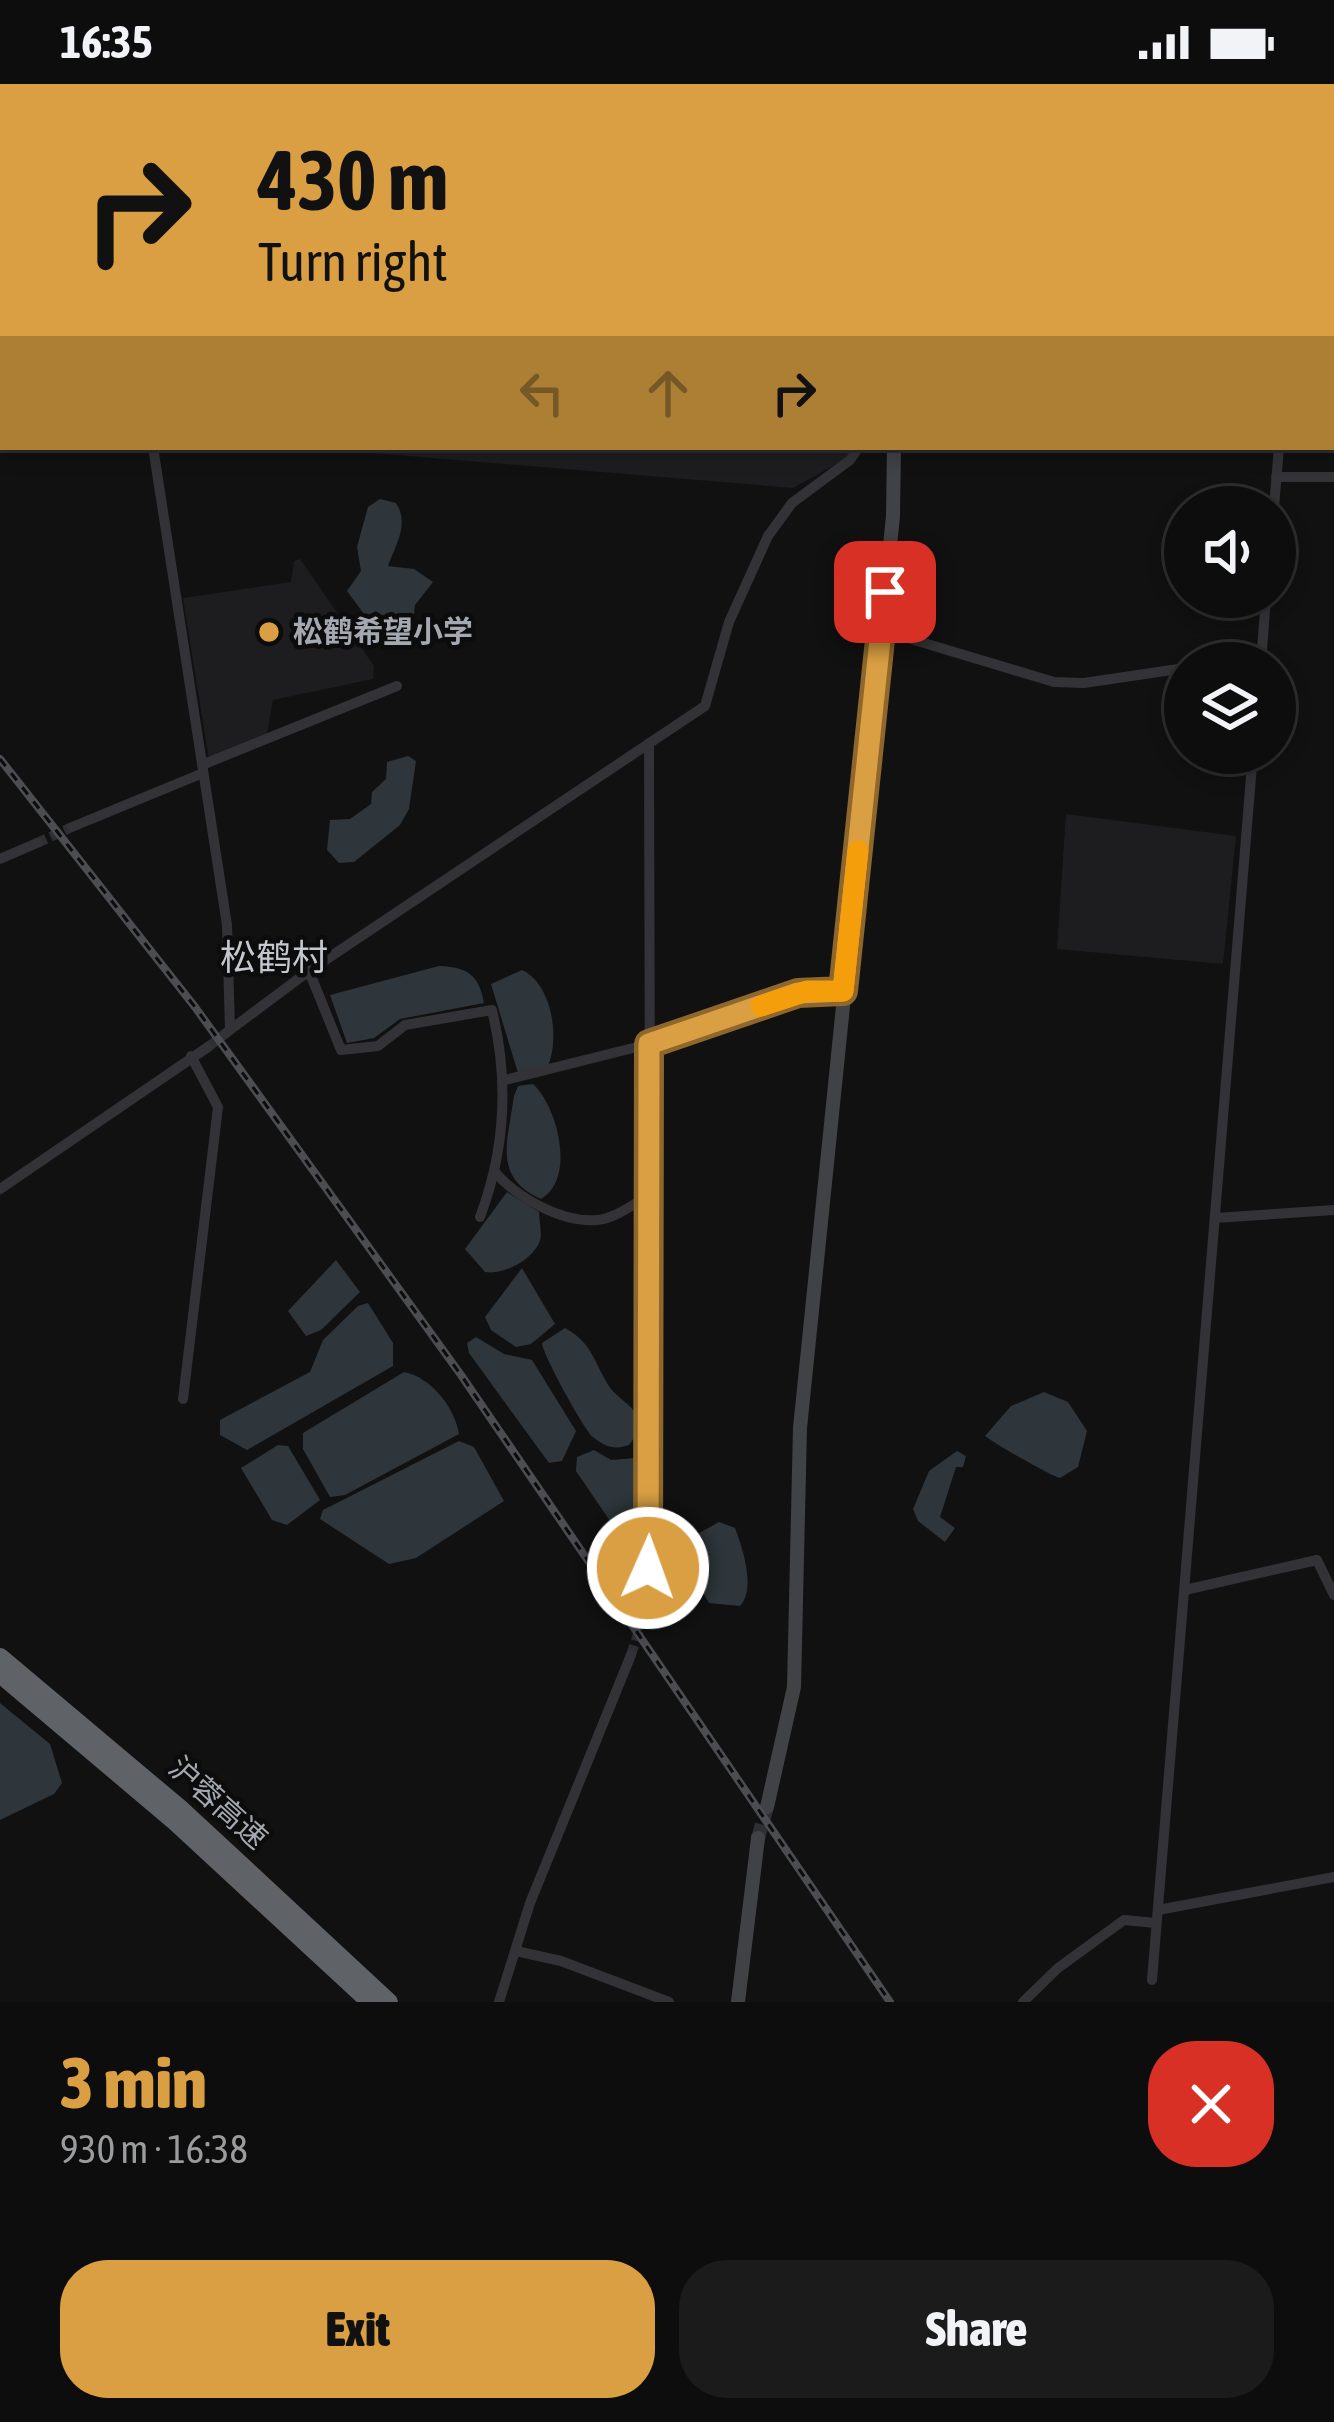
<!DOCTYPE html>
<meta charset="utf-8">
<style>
body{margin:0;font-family:"Asap Condensed","Noto Sans SC",sans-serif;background:#1b1b1c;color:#f1f3f6;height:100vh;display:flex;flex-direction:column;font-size:45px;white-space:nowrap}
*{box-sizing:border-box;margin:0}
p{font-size:39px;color:#9a9c9e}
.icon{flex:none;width:66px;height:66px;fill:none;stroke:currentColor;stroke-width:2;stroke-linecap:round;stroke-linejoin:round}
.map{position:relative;height:1918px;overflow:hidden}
.details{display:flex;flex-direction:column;background:#0d0d0e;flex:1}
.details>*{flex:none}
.hud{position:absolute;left:0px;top:0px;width:1335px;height:366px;box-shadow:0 6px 18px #0003,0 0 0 3px #2d2d2e;background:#d99f42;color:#111;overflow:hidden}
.tools{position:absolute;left:1164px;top:402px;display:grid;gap:24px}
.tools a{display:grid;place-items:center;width:132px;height:132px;border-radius:50%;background:#0d0d0e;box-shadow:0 6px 18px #0003,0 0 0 3px #2d2d2e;font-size:60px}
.pin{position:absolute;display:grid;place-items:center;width:102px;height:102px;color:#fff;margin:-51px;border-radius:24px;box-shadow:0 6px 18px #0006}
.me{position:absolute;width:132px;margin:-66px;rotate:2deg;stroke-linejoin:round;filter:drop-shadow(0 0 9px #0008)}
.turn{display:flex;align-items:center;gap:42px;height:252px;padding:0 60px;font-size:54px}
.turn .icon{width:156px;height:156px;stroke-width:2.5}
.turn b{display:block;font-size:84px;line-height:102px}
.lanes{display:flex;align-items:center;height:114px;padding:0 60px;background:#0003;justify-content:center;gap:60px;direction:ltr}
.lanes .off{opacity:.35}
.round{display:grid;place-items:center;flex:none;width:126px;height:126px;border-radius:48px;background:#1b1b1c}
.headline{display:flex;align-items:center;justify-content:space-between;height:204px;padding:0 60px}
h1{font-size:72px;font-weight:800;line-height:90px;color:#d99f42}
.action{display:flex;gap:24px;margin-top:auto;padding:24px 60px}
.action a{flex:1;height:138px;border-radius:48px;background:#d99f42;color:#111;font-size:48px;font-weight:800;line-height:138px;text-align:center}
.action a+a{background:#1b1b1c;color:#f1f3f6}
.status{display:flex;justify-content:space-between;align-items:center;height:84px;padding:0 60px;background:#0d0d0e;direction:ltr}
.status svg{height:33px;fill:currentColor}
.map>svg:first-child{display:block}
</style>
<div class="status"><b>16:35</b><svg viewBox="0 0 49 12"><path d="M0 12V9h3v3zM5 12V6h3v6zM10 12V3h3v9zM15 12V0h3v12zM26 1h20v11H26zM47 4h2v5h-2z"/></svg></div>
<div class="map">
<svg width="1334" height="1918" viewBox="0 0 1334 1918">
<rect width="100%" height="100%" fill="#111112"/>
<path fill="#1d1d1f" d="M 854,363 L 842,377 L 793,404 L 312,364 Z
M 300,475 L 374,582 L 373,595 L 273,616 L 266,655 L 209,676 L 183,514 L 291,498 L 294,477 Z
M 1066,730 L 1236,752 L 1223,880 L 1057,865 Z"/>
<path fill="#2e363b" d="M 380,415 L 396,419 C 410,440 395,462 388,482 L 414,485 L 433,498 L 415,521 L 411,554 L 401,565 L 387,561 L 347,507 L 361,487 L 357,463 L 368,423 Z
M 408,672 L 416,677 L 409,725 L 400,741 L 354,778 L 339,779 L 327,766 L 330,736 L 350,735 L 371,720 L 372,708 L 386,695 L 387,678 Z
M 439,882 C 468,883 479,891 484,919 L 400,935 L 374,954 L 347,959 L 330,911 Z
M 522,886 C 552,900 560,953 548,982 L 518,989 L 491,900 Z
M 533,1000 C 558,1023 576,1095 541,1115 C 492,1093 508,1057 514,1012 L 518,1002 Z
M 507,1108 L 539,1128 C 539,1137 543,1151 539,1159 C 531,1177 503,1191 485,1188 L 465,1165 Z
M 336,1176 L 360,1208 L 321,1246 L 306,1252 L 288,1227 Z
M 522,1184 L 555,1240 L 531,1260 L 516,1263 L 491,1246 L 485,1233 Z
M 368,1219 L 393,1259 L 393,1282 L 247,1366 L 220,1351 L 220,1336 L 310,1288 L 323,1256 L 358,1222 Z
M 565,1244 C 591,1258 593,1275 607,1299 C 618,1319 638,1318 640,1346 L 629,1361 C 615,1366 605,1363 593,1353 C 584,1346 542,1269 542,1259 Z
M 476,1253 L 504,1270 L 532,1276 L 576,1347 L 562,1377 L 549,1379 L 469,1269 L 467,1259 Z
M 404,1288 C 431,1293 455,1324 459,1350 L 345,1411 L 330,1413 L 303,1365 L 303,1349 Z
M 1044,1308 L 1068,1318 L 1087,1347 L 1078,1383 L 1060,1394 C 1053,1393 995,1360 985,1352 L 1011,1322 Z
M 459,1357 L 474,1363 L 504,1417 L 416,1474 L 389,1480 L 320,1435 L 323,1426 Z
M 278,1361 L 288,1362 L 320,1416 L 287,1441 L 272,1436 L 241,1384 Z
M 594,1366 L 611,1376 L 635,1374 L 636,1448 L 631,1458 L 623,1456 L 576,1387 L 577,1373 Z
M 957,1367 L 966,1372 L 963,1383 L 956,1383 L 940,1433 L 955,1444 L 945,1458 L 918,1437 L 913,1425 L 929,1387 Z
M 719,1438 L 735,1444 C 743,1465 756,1505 740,1522 L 709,1519 L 676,1462 Z
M 0,1619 L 50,1660 L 62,1699 L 54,1710 L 0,1736 Z"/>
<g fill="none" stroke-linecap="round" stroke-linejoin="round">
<path stroke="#2e2f32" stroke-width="10" stroke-dasharray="10 5" stroke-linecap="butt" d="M 37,759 L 72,743
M 208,963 L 226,949
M 631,1571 L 641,1541"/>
<path stroke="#2e2f32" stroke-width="14" stroke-dasharray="14 7" stroke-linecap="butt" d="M 758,1754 L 767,1723"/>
<path stroke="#333337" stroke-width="10" d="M 360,3 L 362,0
M 153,363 L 227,841 L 230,946
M 1276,393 L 1334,393
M 1274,423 L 1279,363
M 881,546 L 1054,598 L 1084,599 L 1185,584
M 1219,579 L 1261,578
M 1261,579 L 1266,513
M 202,681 L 397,602
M 72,743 L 203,689
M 0,775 L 37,759
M 309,887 L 341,966 L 378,962 L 405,941 L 492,926 C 509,996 506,1064 480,1133
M 226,949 L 309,887 L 705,622 L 729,538 L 768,452 L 792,419 L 850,376 L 859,363
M 505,996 L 649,960 L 798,909 L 843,907
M 494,1087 C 516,1113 561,1139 597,1136 C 614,1135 634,1120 649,1111
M 0,1105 L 208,963
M 1215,1134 L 1334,1126
M 183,1315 L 218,1023 L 191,972
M 1185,1506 L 1317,1476 L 1334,1511
M 641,1541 L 651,1454 L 649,659
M 1158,1826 L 1334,1793
M 516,1867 L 561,1877 L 669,1918
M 1152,1896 L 1253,669
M 499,1918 L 530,1819 L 631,1571
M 1023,1918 L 1058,1884 L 1124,1836 L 1156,1839"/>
<path stroke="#414246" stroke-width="14" d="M 767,1723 L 794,1603 L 800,1344 L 893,432 L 894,363
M 738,1918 L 758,1754"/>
<path stroke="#5f6267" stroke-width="18" d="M 0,13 L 3,13
M 1332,148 L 1334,149
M 0,1573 L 182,1726 L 389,1918
M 0,1590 L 173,1736 L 370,1918"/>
<g stroke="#4c4d51" stroke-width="8">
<path id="rail" d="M 0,675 L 195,923 L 461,1291 L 890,1918"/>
</g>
<use href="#rail" stroke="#0c0c0d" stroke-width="3" stroke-dasharray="9" stroke-linecap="butt"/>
</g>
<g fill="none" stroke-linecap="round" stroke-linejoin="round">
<g stroke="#8d672b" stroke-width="30">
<path id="route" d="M 648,1484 L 649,960 L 798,909 L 843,907 L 885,508"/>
</g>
<use href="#route" stroke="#d99f42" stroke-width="21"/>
<path stroke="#f59e0b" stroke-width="21" d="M 761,922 L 807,907 L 843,907 L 858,767"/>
</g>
<circle fill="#d99f42" stroke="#0c0c0d" stroke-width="4.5" cx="269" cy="548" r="12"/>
<g text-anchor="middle" stroke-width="9" stroke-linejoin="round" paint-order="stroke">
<g font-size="30" font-weight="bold" fill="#a4a9b1" stroke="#0c0c0d" text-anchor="start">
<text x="293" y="558">松鹤希望小学</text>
</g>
<g font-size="30" fill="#a4a9b1" stroke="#0c0c0d">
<text transform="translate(218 1719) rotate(42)" y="10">沪蓉高速</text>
</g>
<g font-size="36" fill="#c4c7ce" stroke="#0c0c0d">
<text x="274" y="886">松鹤村</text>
</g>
</g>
</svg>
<div class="tools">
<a><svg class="icon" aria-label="sound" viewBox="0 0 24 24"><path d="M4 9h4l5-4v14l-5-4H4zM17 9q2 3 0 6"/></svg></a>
<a><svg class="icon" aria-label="layers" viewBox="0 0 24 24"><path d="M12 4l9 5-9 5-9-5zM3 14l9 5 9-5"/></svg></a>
</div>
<div class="pin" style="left:885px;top:508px;background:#d93025"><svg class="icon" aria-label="arrive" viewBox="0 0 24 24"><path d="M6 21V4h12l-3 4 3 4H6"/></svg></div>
<svg class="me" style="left:648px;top:1484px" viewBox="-20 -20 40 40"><circle r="17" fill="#d99f42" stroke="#fff" stroke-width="3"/><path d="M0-11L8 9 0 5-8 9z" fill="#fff"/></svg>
<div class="hud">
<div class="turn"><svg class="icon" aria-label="right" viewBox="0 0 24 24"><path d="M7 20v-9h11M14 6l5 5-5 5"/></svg><div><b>430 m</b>Turn right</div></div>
<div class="lanes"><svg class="icon off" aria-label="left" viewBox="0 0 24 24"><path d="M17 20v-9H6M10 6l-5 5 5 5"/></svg><svg class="icon off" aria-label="ahead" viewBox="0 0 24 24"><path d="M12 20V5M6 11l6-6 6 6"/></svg><svg class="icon" aria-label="right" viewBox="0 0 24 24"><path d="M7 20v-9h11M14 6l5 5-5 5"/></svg></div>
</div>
</div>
<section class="details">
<div class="headline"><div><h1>3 min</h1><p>930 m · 16:38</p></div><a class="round" style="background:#d93025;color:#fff"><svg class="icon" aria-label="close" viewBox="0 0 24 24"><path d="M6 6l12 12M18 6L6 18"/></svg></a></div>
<div class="action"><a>Exit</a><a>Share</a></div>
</section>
